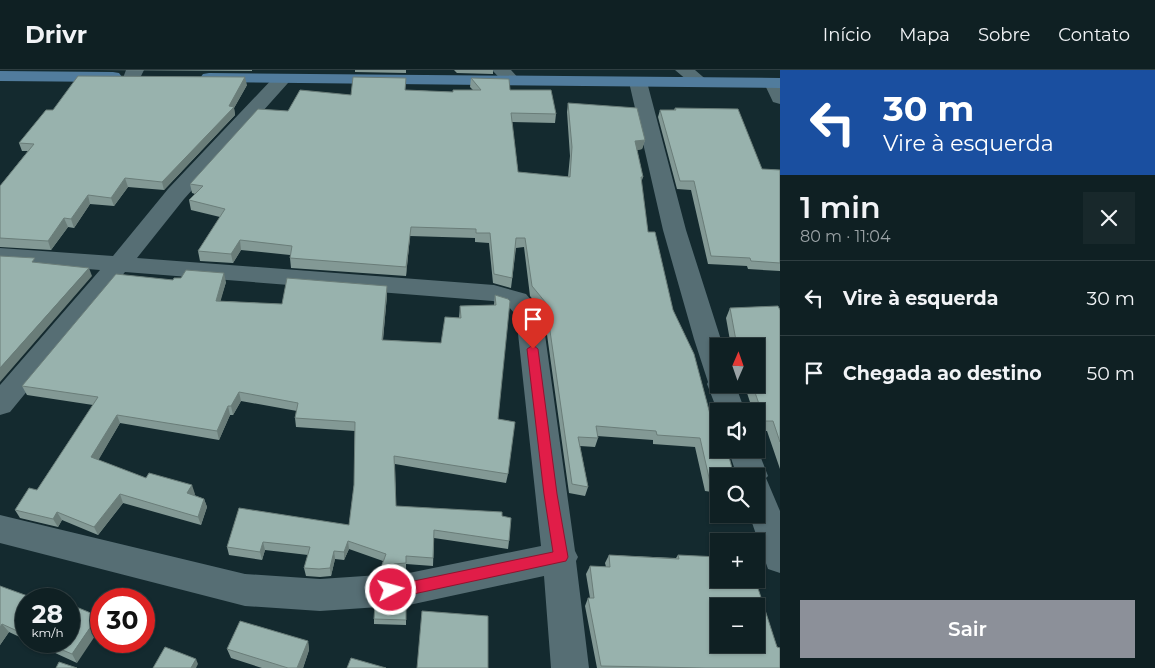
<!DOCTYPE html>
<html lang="pt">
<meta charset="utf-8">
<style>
body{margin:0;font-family:Montserrat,sans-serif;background:#18282b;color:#f1f3f6;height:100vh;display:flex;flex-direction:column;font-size:19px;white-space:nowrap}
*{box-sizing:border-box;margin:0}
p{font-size:16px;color:#9ba3a6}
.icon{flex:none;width:28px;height:28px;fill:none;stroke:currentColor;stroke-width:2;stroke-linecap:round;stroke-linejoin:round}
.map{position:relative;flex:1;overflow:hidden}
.drawer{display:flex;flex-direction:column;background:#0f2023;width:375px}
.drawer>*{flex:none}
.guide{background:#1a4fa0;color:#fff;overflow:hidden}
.needle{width:32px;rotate:2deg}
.tools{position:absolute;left:710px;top:268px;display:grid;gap:10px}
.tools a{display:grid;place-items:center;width:55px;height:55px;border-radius:0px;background:#0f2023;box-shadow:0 1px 4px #0004,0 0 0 1px #2f3e41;font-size:25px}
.speed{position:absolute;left:15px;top:518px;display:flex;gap:10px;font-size:25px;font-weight:700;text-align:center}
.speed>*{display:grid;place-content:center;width:65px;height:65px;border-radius:50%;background:#0f2023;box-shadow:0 1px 4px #0004,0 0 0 1px #2f3e41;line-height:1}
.speed small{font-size:12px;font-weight:400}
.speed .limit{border:8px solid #d22;background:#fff;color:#111}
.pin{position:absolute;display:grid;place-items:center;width:42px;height:42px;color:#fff;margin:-51px -21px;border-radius:50% 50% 50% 0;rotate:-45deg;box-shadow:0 0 5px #0007}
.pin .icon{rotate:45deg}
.me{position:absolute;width:55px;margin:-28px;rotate:84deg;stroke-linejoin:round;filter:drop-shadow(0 0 4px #0008)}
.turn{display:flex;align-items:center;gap:18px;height:105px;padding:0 20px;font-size:22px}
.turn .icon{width:65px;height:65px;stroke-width:2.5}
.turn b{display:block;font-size:35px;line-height:42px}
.round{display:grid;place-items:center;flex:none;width:52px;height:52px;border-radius:0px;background:#18282b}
.summary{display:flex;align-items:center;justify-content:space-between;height:85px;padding:0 20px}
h1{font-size:30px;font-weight:600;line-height:38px}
.button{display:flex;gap:10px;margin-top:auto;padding:10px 20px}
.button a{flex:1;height:58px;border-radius:0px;background:#8c9099;color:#fff;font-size:20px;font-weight:600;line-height:58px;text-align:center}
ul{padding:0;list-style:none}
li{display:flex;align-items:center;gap:15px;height:75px;padding:0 20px;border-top:1px solid #2f3e41}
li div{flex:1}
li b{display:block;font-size:19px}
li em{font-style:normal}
header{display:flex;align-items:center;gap:30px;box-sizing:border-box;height:70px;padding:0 25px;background:#0f2023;border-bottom:1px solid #2f3e41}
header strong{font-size:24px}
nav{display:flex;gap:28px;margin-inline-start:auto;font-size:18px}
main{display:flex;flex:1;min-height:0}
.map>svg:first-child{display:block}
</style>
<header>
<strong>Drivr</strong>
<nav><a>Início</a><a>Mapa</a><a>Sobre</a><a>Contato</a></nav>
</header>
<main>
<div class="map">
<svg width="780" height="598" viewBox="0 0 780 598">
<rect width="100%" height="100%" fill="#142a2f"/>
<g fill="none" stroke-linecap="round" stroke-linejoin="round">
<path fill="#566e74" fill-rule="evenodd" d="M 126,0 L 144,0 L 138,12 L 126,12 L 123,8 Z
M 492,0 L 511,0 L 521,11 L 518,15 L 506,15 Z
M 675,0 L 695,0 L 709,12 L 706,16 L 694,16 Z
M 282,4 L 288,5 L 291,9 L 288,13 L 184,129 L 137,188 L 494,215 L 526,224 L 542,243 L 575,481 L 578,487 L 576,491 L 589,598 L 551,598 L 544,506 L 409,535 L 320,541 L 245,536 L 0,473 L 0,445 L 245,504 L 320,509 L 409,503 L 541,476 L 516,245 L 508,236 L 493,231 L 125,202 L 10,342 L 0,345 L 0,315 L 100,200 L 0,192 L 0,178 L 113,186 L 168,119 L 276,5 Z
M 638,7 L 644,8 L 647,12 L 686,160 L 723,276 L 719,276 L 719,314 L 735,314 L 745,341 L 719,341 L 719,345 L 707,314 L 708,312 L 694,269 L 663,160 L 629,12 L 632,8 Z
M 773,8 L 780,10 L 780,34 L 773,32 L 764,13 L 767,9 Z
M 756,375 L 768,406 L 766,408 L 780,441 L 780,503 L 768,499 L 749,444 L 756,444 L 756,406 L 737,406 L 728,379 L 756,379 Z"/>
<path fill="#517c9d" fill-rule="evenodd" d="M 0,1 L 113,2 L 119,3 L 122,7 L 119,11 L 113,12 L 0,11 Z
M 209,3 L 780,8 L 780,18 L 203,12 L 200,8 L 203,4 Z"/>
</g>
<path fill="#839995" d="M 98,0 L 252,0 L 252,1 Z
M 355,0 L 406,0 L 406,3 L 355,2 Z
M 454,0 L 493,0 L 493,4 L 457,3 Z
M 471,8 L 510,20 L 556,44 L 555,53 L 512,52 L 518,102 L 568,107 L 570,86 L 567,42 L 568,33 L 645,70 L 642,79 L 637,80 L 643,107 L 641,113 L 648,162 L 673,240 L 719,406 L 719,423 L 705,421 L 695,377 L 653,374 L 653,370 L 597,366 L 598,368 L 595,377 L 580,376 L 588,417 L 585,426 L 569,423 L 544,243 L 530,226 L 524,177 L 516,178 L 511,218 L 493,213 L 489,173 L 475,172 L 475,168 L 410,166 L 406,206 L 291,198 L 290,188 L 290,185 L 241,180 L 233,193 L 200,191 L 198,181 L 220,147 L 191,140 L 189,130 L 195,124 L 192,123 L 190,114 L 288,41 L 351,25 L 406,20 L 453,22 L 473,20 L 470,17 Z
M 247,15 L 234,38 L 235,45 L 164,120 L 128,117 L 114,136 L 90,134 L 74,158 L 68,157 L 51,180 L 0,177 L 0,116 L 28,81 L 22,81 L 19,73 L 53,40 Z
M 675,38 L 762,99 L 780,100 L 780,201 L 748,199 L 747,196 L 708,194 L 691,120 L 677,119 L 658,47 L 660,40 L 674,40 Z
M 173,210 L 226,212 L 220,231 L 282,234 L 387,216 L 387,225 L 383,270 L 441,273 L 459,248 L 460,236 L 494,235 L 495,225 L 508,229 L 498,349 L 508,404 L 506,413 L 395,394 L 396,436 L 502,446 L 509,471 L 508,479 L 434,468 L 433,496 L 406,494 L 406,501 L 382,503 L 382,495 L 383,491 L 349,479 L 344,490 L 335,489 L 331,506 L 320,507 L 306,506 L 304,498 L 308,485 L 265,480 L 262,490 L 229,485 L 227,477 L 349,455 L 354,415 L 355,361 L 296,357 L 295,348 L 297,341 L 241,331 L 233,345 L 230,345 L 219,370 L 120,353 L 98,390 L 146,408 L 195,424 L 194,425 L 204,429 L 207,437 L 201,455 L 123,433 L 98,465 L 62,450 L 58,457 L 20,448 L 15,440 L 37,420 L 93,335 L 27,325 L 22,316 Z
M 730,238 L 780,240 L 780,399 L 767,361 L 759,361 L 756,352 L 756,341 L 753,341 L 744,314 L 756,314 L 756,276 L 731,276 L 726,248 Z
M 609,485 L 676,488 L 678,485 L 780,598 L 597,598 L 585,536 L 588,528 L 590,528 L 586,504 L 590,496 L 606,497 L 605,493 Z
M 0,516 L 26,529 L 26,570 L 9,562 L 0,575 Z
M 406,532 L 406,555 L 374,554 L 374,549 Z
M 29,571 L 69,571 L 77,593 Z
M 308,571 L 309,580 L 303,598 L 262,598 L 231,588 L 227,579 Z"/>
<path fill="#6a7d79" d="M 245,7 L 247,15 L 234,38 L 235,45 L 164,120 L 162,112 Z
M 645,70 L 642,79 L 633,81 L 635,71 Z
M 125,108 L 128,117 L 114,136 L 111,128 Z
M 88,125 L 90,134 L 74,158 L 71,149 Z
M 64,148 L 68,157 L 51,180 L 48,171 Z
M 411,157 L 410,166 L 406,206 L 406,197 Z
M 240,170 L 241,180 L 233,193 L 231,184 Z
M 89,198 L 92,206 L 0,312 L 0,298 Z
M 224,203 L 226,212 L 218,240 L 216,231 Z
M 387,216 L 387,225 L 382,279 L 382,270 Z
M 239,322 L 241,331 L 233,345 L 231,336 Z
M 228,336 L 230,345 L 219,370 L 217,361 Z
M 117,345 L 120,353 L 95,396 L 91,387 Z
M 192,415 L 195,424 L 190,431 L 187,423 Z
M 120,424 L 123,433 L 98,465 L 94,457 Z
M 204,429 L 207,437 L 201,455 L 198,447 Z
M 57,442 L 62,450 L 58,457 L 53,449 Z
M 348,471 L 349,479 L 344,490 L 344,482 Z
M 263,472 L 265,480 L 262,490 L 260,482 Z
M 334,481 L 335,489 L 331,506 L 330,498 Z
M 98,546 L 101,551 L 101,557 L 77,593 L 72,584 Z
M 2,554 L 9,562 L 0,575 L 0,557 Z
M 308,571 L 309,580 L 303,598 L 297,598 Z
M 196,589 L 198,594 L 196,598 L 191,598 Z"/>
<path fill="#98b2ad" stroke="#6a7d79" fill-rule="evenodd" d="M 78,6 L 245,7 L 229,36 L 234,37 L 162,112 L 125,108 L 111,128 L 88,125 L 71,149 L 64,148 L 48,171 L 0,168 L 0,116 L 34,74 L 19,73 L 46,40 L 53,40 Z
M 353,7 L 406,8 L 405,20 L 453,22 L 453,20 L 481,20 L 471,8 L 509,9 L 510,20 L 551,20 L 556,44 L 511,43 L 518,102 L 570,107 L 572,77 L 568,33 L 637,38 L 645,70 L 635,71 L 643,107 L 641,107 L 648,162 L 655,162 L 673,240 L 694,284 L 710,344 L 719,345 L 719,379 L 727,379 L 734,406 L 719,406 L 719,413 L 710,412 L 700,368 L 657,365 L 656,361 L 596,356 L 598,368 L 578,367 L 588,417 L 572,414 L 546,233 L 532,216 L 525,168 L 516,168 L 512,208 L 494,204 L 490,163 L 476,163 L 476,159 L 411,157 L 406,197 L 290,188 L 292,176 L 240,170 L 231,184 L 198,181 L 225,139 L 189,130 L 203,116 L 190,114 L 258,39 L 288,41 L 300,20 L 351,25 Z
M 675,38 L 738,39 L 762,99 L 780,100 L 780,193 L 751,191 L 750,188 L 711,186 L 694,111 L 680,111 L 660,40 L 676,40 Z
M 0,186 L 35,188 L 32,192 L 89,198 L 0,298 Z
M 186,200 L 224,203 L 216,231 L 282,234 L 287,208 L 387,216 L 382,270 L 441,273 L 445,247 L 461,248 L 460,236 L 496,235 L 495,225 L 508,229 L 510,231 L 498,349 L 515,352 L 508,404 L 394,386 L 396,436 L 502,442 L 502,446 L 511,448 L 509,471 L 434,460 L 433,488 L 406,486 L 406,493 L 382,495 L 386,484 L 348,471 L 344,482 L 334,481 L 330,498 L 319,499 L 304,498 L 310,477 L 263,472 L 260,482 L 227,477 L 239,438 L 349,455 L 354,415 L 355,352 L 295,348 L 298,333 L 239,322 L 231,336 L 228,336 L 217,361 L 117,345 L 91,387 L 146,408 L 149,403 L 192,415 L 187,423 L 204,429 L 198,447 L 120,424 L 94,457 L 57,442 L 53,449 L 15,440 L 29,418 L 37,420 L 98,327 L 22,316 L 116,204 L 173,210 L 174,208 L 181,208 Z
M 778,236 L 780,240 L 780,372 L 773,351 L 765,351 L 752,314 L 756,314 L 756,276 L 737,276 L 730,238 Z
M 609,485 L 679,489 L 678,485 L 719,487 L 719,509 L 755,509 L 777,577 L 780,578 L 780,598 L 705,598 L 601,596 L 588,528 L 594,528 L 590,496 L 610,497 ZM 719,536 L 756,536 L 756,574 L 719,574 Z
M 0,516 L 36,529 L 26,529 L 26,565 L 2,554 L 0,557 Z
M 45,524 L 56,529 L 42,529 Z
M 406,532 L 406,550 L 374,549 L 375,534 Z
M 69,534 L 98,546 L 72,584 L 41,571 L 69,571 Z
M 422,541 L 488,546 L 488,598 L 417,598 Z
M 240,551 L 308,571 L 297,598 L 288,598 L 227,579 Z
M 165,577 L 196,589 L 191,598 L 153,598 Z
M 351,588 L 386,598 L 347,598 Z
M 59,592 L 77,598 L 56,598 Z"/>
<path fill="#e11d48" stroke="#92132f" d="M 533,275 L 538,279 L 557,424 L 568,487 L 566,491 L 409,525 L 391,527 L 386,525 L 384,520 L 386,515 L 409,512 L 553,482 L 544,424 L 527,279 Z"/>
</svg>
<div class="tools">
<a><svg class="needle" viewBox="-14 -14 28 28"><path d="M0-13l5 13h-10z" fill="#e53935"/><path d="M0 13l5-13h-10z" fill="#9ba3a6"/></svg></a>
<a><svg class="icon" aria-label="sound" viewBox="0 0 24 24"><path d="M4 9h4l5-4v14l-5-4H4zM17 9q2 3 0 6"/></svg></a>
<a><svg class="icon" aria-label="search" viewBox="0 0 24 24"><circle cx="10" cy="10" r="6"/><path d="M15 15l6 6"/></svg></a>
<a>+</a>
<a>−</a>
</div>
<div class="speed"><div>28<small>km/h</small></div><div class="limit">30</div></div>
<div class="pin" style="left:533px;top:279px;background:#d93025"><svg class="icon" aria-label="arrive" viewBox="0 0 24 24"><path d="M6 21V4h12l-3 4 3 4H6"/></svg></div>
<svg class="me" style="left:391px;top:520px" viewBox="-20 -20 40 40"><circle r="17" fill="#e11d48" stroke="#fff" stroke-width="3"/><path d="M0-11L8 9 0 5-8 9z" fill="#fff"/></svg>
</div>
<section class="drawer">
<div class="guide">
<div class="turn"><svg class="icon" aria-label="left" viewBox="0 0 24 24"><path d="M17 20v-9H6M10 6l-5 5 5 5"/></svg><div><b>30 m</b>Vire à esquerda</div></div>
</div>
<div class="summary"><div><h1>1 min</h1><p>80 m · 11:04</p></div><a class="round"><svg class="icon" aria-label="close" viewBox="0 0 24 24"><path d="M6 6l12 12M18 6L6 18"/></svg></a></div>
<ul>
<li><svg class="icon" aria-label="left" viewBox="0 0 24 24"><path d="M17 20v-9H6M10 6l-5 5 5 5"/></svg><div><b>Vire à esquerda</b></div><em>30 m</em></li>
<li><svg class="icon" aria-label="arrive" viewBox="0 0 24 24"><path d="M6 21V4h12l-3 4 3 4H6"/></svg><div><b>Chegada ao destino</b></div><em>50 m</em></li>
</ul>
<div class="button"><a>Sair</a></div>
</section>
</main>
